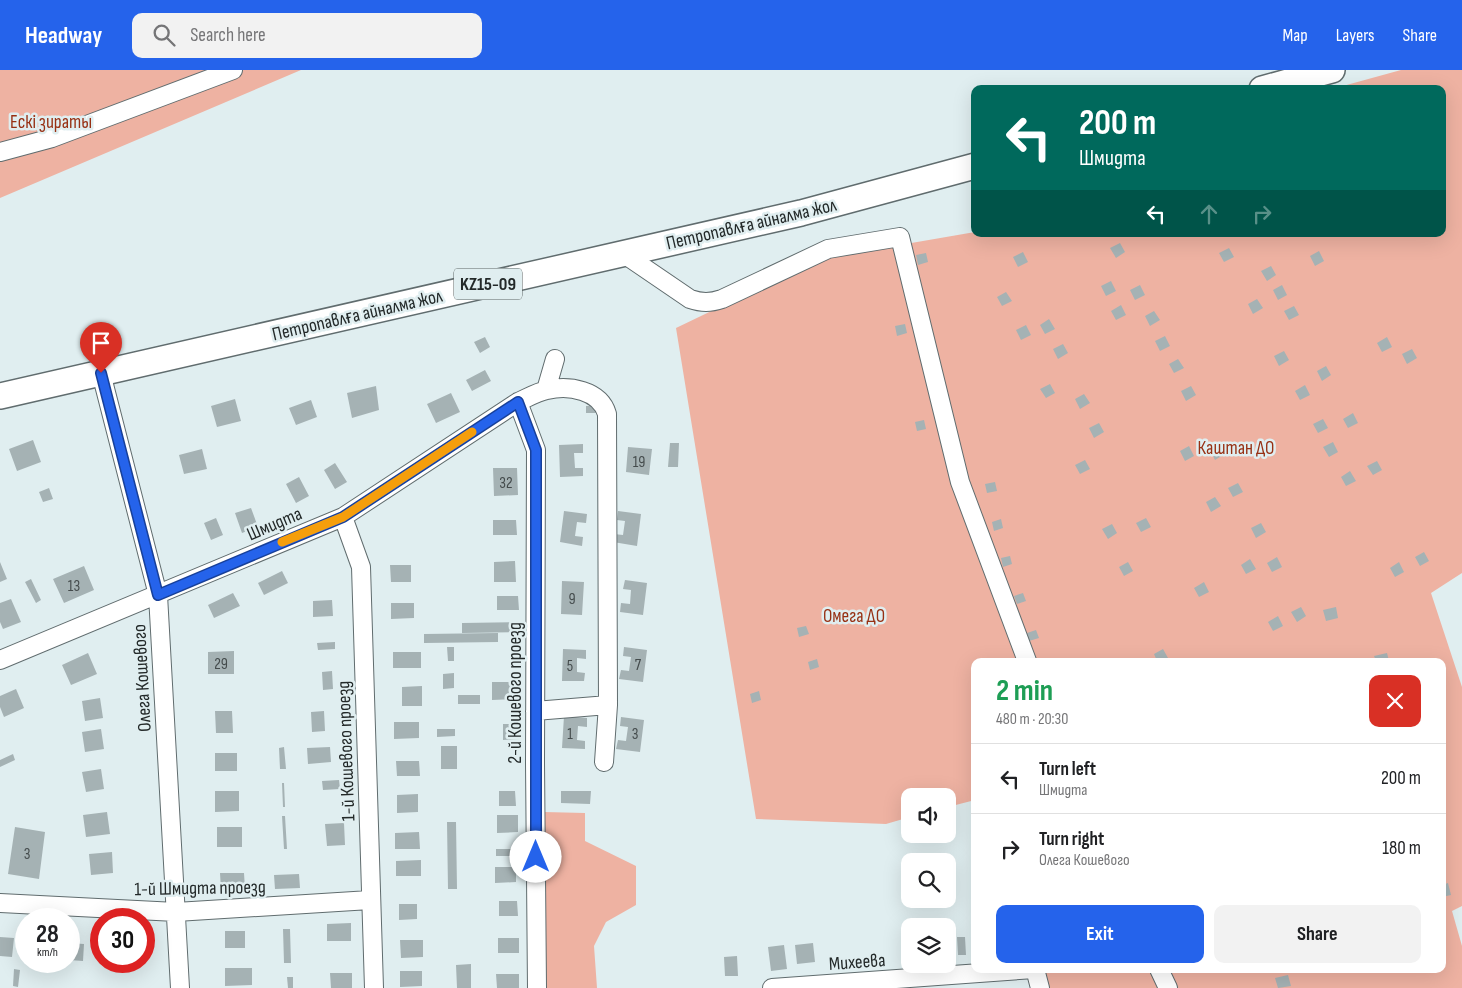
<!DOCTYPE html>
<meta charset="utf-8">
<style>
body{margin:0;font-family:"Sofia Sans Condensed",sans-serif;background:#f2f2f2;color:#202124;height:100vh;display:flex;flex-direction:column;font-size:19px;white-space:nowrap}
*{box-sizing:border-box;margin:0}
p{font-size:16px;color:#757577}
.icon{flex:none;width:28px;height:28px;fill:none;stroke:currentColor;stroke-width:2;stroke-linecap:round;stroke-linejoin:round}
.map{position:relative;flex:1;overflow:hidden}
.panel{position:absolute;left:971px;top:588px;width:475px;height:315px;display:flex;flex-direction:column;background:#fff;border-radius:10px;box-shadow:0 5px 20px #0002}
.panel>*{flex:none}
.top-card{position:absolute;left:971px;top:15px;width:475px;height:152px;border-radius:10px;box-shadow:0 5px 20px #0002;background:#00695c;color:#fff;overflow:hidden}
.fabs{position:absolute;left:901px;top:718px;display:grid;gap:10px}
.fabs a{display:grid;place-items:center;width:55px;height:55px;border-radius:10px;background:#fff;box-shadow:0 5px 20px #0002;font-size:25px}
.speed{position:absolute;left:15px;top:838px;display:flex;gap:10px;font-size:25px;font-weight:700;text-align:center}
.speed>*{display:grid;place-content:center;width:65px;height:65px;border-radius:50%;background:#fff;box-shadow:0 5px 20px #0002;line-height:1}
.speed small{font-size:12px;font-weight:400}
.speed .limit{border:8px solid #d22;background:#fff;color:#111}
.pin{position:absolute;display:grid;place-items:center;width:42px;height:42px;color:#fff;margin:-51px -21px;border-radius:50% 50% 50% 0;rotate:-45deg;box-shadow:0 0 5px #0007}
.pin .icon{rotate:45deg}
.me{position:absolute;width:55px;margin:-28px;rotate:0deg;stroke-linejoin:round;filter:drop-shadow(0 0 4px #0008)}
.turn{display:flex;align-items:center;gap:18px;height:105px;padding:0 25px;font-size:22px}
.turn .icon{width:65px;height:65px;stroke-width:2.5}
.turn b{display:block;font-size:35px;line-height:42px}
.lanes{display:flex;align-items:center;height:48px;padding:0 25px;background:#0003;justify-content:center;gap:25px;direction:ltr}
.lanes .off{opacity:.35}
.round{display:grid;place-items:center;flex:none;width:52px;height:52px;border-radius:10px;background:#f2f2f2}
.headline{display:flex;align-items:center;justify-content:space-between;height:85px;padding:0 25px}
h1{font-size:30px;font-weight:700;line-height:38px;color:#1e9e55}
.action{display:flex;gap:10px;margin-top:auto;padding:10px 25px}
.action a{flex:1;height:58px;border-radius:10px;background:#2563eb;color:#fff;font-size:20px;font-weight:700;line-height:58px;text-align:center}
.action a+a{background:#f2f2f2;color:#202124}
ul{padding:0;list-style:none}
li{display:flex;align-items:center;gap:15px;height:70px;padding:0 25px;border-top:1px solid #e0e0e0}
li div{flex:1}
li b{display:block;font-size:19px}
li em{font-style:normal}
header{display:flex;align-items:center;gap:30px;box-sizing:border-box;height:70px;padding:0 25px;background:#2563eb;color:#fff}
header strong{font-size:24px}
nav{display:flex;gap:28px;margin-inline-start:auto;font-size:18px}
.search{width:350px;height:45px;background:#f2f2f2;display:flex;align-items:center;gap:12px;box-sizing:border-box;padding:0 18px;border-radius:10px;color:#757577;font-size:19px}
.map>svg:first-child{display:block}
</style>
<header>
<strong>Headway</strong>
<div class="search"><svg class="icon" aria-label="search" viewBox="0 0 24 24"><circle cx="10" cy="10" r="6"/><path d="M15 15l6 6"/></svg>Search here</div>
<nav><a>Map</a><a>Layers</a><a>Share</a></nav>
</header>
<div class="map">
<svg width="1462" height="918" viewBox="0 0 1462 918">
<rect width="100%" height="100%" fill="#e0eef0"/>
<path fill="#eeb2a2" d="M 0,0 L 301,0 L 0,128 Z
M 1401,0 L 1462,0 L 1462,503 L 1431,523 L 1462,617 L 1462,836 L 1452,841 L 1462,876 L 1462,918 L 1047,918 L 1043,899 L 1442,899 L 1442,591 L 975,591 L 975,730 L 948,737 L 948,726 L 910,726 L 910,747 L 886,754 L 756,749 L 676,258 L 826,186 L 894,176 L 975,162 L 975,164 L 1442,164 L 1442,19 L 1332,19 Z
M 544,742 L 585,743 L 585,771 L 636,796 L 636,835 L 606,852 L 594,876 L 597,918 L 544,918 Z"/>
<path fill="#a5b2b4" d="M 1120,173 L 1125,182 L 1116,188 L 1110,178 Z
M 1229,178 L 1234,187 L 1224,192 L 1219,183 Z
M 1319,181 L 1324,191 L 1315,196 L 1310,186 Z
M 1023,182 L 1028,192 L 1018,197 L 1013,187 Z
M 926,183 L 928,192 L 918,195 L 916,185 Z
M 1271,196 L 1276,205 L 1267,211 L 1261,201 Z
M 1111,211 L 1116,221 L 1106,226 L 1101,216 Z
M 1140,215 L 1145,225 L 1135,230 L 1130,220 Z
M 1282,215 L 1287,225 L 1278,230 L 1273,220 Z
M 1006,222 L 1012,231 L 1002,236 L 997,227 Z
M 1257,229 L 1263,238 L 1253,244 L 1248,234 Z
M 1121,235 L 1126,245 L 1116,250 L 1111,241 Z
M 1294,236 L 1299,245 L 1289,250 L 1284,241 Z
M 1154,241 L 1160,250 L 1150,256 L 1145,246 Z
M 1049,249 L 1055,259 L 1045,264 L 1040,255 Z
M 905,254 L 907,263 L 897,266 L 895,256 Z
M 1026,255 L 1031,265 L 1021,270 L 1016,260 Z
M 1165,266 L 1170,276 L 1160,281 L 1155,271 Z
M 485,267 L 490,277 L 480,283 L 474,272 Z
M 1387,267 L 1392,277 L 1382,282 L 1377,273 Z
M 1063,274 L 1068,283 L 1058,289 L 1053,279 Z
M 1412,279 L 1417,288 L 1407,294 L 1402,284 Z
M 1284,281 L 1289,290 L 1279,296 L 1274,286 Z
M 1178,289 L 1184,298 L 1174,303 L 1169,294 Z
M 1326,296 L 1331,305 L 1322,311 L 1317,301 Z
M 485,300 L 491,311 L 472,321 L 466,310 Z
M 1050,314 L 1055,323 L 1046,328 L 1040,319 Z
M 1305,315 L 1310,325 L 1300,330 L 1295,321 Z
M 376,316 L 379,340 L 352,348 L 347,323 Z
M 1191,316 L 1196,325 L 1186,331 L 1181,321 Z
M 451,323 L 460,342 L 436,353 L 427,334 Z
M 1084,324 L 1090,333 L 1080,339 L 1075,329 Z
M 235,329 L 241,351 L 217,357 L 211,336 Z
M 311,330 L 317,347 L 296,355 L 289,338 Z
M 586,336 L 596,336 L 596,343 L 586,343 Z
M 1353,343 L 1358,353 L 1348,358 L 1343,349 Z
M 1323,349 L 1328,358 L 1318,363 L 1313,354 Z
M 924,350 L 926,359 L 917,361 L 915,352 Z
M 1099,353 L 1104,362 L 1094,368 L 1089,358 Z
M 33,370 L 41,392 L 17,401 L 9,379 Z
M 1333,372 L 1338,382 L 1329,387 L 1323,377 Z
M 670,373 L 679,373 L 678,397 L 668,397 Z
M 583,374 L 583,383 L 574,383 L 575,398 L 583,398 L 583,406 L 560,407 L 559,375 Z
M 1220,375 L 1225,384 L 1215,390 L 1210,380 Z
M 1189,376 L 1194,386 L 1185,391 L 1180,381 Z
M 628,377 L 652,379 L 649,405 L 626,402 Z
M 202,379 L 207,399 L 184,404 L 179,385 Z
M 1085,390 L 1090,399 L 1080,404 L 1075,395 Z
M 1377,391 L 1382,400 L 1373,405 L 1367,396 Z
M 335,393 L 347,412 L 335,419 L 324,400 Z
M 493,398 L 517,398 L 518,425 L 494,426 Z
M 1350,401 L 1356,411 L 1346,416 L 1341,407 Z
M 299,407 L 309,426 L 296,433 L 286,414 Z
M 995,412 L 997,421 L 987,423 L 985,414 Z
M 1238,413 L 1243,422 L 1233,427 L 1228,418 Z
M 49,418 L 53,429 L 43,432 L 39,422 Z
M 1215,427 L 1221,436 L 1211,442 L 1206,432 Z
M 251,438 L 258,457 L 242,463 L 235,443 Z
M 564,441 L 587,444 L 586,453 L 577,452 L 575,466 L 583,467 L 582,476 L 560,472 Z
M 618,441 L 641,444 L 637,476 L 613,472 L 614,464 L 623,465 L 625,451 L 617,450 Z
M 216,448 L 223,465 L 211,470 L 204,453 Z
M 1146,448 L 1151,457 L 1141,462 L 1136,453 Z
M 1001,449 L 1003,458 L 994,461 L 992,452 Z
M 493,450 L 516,450 L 517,465 L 493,465 Z
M 1261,453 L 1266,462 L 1256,468 L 1251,458 Z
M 1112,454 L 1117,463 L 1108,469 L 1102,459 Z
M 1424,482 L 1429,491 L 1420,496 L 1415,487 Z
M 1010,486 L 1012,494 L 1003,497 L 1001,488 Z
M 1277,487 L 1282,497 L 1272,502 L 1267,493 Z
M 1250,489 L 1256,499 L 1246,504 L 1241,495 Z
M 515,491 L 516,512 L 494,512 L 494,492 Z
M 0,492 L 7,509 L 0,512 Z
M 1128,492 L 1133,501 L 1124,506 L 1119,497 Z
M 1399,492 L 1404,502 L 1395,507 L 1390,498 Z
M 390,495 L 411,495 L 411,512 L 391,512 Z
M 84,496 L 94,520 L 64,533 L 53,509 Z
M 282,501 L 288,513 L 264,525 L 258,513 Z
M 31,509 L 41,530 L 36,533 L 25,512 Z
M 625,510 L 647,513 L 643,545 L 620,542 L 621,533 L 630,534 L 631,520 L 623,519 Z
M 562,511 L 584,512 L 582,545 L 561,544 Z
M 1204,512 L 1209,522 L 1199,527 L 1194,518 Z
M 233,523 L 240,536 L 214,548 L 208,535 Z
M 1023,523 L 1026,531 L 1017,534 L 1014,526 Z
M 497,526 L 518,526 L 519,540 L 497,540 Z
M 11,529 L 21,552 L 3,559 L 0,552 L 0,533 Z
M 332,530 L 333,546 L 313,547 L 313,531 Z
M 391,533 L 414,533 L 414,548 L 391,549 Z
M 1301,537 L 1306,546 L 1297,552 L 1291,542 Z
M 1336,537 L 1338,548 L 1326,551 L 1323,540 Z
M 1278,546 L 1283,556 L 1273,561 L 1268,552 Z
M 522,552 L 522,562 L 462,563 L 462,553 Z
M 806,556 L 809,564 L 799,567 L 797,558 Z
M 1036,560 L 1039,568 L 1029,571 L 1027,563 Z
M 498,563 L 498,572 L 424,573 L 424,564 Z
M 335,572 L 335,579 L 318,580 L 317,573 Z
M 447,577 L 454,577 L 454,591 L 448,591 Z
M 624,577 L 647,580 L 643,612 L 619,609 L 621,600 L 629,601 L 631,587 L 623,586 Z
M 563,579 L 586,580 L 586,589 L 577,588 L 577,602 L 585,603 L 584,611 L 562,611 Z
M 1163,579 L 1168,588 L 1163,591 L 1157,591 L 1154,584 Z
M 234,581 L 234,604 L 208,604 L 208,582 Z
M 393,582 L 421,582 L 421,598 L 393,598 Z
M 88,583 L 97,604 L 71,615 L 62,595 Z
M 1387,583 L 1389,591 L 1376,591 L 1374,586 Z
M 817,589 L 819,597 L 810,600 L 808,592 Z
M 332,601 L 333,619 L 323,620 L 322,602 Z
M 454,603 L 454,618 L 443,619 L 443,604 Z
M 492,612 L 518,612 L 518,629 L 492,630 Z
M 422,616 L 422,636 L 402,636 L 402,617 Z
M 16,619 L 24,638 L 4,647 L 0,637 L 0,626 Z
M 759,621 L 761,630 L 752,633 L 750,624 Z
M 458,625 L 480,625 L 480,634 L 458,634 Z
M 100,628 L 103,648 L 85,651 L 82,631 Z
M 215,641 L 232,641 L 233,663 L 216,663 Z
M 324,641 L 325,661 L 312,662 L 311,642 Z
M 564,646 L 587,648 L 587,657 L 578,656 L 577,670 L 585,671 L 585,679 L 562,678 Z
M 621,647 L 644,650 L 640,682 L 616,679 L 618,670 L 626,671 L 628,657 L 620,656 Z
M 394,652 L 419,652 L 419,668 L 394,669 Z
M 503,654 L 520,654 L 520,669 L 503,670 Z
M 101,659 L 104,679 L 85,682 L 82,662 Z
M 437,659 L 455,659 L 455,666 L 437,667 Z
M 441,676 L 457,676 L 457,699 L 441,699 Z
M 284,677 L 286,699 L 280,699 L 279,678 Z
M 330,677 L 331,692 L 308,694 L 307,678 Z
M 215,683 L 237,683 L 237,701 L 215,701 Z
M 13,684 L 15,690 L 0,697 L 0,690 Z
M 396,691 L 419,691 L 420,706 L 397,706 Z
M 101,699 L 104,719 L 86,722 L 82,702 Z
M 339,710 L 340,719 L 323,720 L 322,711 Z
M 282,713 L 284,713 L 285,737 L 283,737 Z
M 215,721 L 239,721 L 239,741 L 215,742 Z
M 499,721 L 515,721 L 516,736 L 499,736 Z
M 561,721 L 591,721 L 590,734 L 561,733 Z
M 418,724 L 418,742 L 397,743 L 397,725 Z
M 107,742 L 110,764 L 86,767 L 83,745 Z
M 497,745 L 518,745 L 518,762 L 497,763 Z
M 282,746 L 285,746 L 287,779 L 284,779 Z
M 447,752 L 456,752 L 457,819 L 448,819 Z
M 344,753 L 345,775 L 327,776 L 325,754 Z
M 15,757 L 45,762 L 39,809 L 8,804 Z
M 217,757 L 242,757 L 242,777 L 217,777 Z
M 419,762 L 420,779 L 395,779 L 395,763 Z
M 496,779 L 517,779 L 517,786 L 496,786 Z
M 112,782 L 113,803 L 91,805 L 89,784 Z
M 421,790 L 421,806 L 396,806 L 396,791 Z
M 495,797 L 516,797 L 516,812 L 495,813 Z
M 220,803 L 244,803 L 245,819 L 221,820 Z
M 299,804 L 300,818 L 275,819 L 274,805 Z
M 1448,813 L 1451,825 L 1442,827 L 1442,815 Z
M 499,831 L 517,831 L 518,846 L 499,846 Z
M 399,834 L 417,834 L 417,849 L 399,850 Z
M 351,853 L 351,871 L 327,871 L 327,854 Z
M 283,859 L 290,859 L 291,893 L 284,893 Z
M 225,861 L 245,861 L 245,878 L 225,878 Z
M 0,867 L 14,868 L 12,887 L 0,886 Z
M 957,867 L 965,867 L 966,885 L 958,885 Z
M 498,868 L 519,868 L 519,883 L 498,883 Z
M 400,870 L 423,870 L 423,887 L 401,888 Z
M 69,873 L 84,874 L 83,891 L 69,890 Z
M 813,873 L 815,892 L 797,894 L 795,875 Z
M 784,875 L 787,899 L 771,901 L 768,877 Z
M 737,886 L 738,906 L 725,906 L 724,887 Z
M 108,891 L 127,891 L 127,895 L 108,894 Z
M 471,894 L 471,918 L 457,918 L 456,895 Z
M 225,898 L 252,898 L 252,915 L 225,916 Z
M 14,899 L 20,900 L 18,917 L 13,916 Z
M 400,901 L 422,901 L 422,916 L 400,917 Z
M 330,903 L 352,903 L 352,918 L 331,918 Z
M 496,904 L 519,904 L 519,918 L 497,918 Z
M 1288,905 L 1291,916 L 1278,918 L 1275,908 Z
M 287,907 L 293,907 L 293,918 L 288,918 Z"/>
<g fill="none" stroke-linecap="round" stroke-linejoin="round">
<g stroke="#606c6e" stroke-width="20">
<path id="minor" d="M 0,82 L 52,68 L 233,0
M 624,184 L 690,229 C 702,233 710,233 722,229 L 828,179 L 900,167 L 960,412 L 1027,591
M 101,303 L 158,525 L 180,918
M 546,320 L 555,289
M 518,332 L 536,380 L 535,693 L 537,918
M 343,447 L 361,497 L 374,918
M 0,590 L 343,447 L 518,332 C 527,328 537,322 547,320 C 569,315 600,320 607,344 L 608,635 L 604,692
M 535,641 L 608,635
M 0,833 L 176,842 L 370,830
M 1035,899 L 1040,918
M 1159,899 L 1168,918
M 772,918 L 1034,899"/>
</g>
<g stroke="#606c6e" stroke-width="28">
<path id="highway" d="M 1262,19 L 1332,0
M 0,326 L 801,143 L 975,96"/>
</g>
<use href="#minor" stroke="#fff" stroke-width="18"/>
<use href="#highway" stroke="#fff" stroke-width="25"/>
</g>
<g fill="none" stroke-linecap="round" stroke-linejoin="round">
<g stroke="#184099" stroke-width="12">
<path id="route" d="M 101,303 L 158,525 L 343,447 L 518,332 L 536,380 L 536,787"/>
</g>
<use href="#route" stroke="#2563eb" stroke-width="9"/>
<path stroke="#f59e0b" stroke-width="9" d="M 282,472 L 343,447 L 472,362"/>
</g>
<g text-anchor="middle" stroke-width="5" stroke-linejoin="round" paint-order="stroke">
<g font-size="16" fill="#444b4c">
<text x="639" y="397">19</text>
<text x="506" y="418">32</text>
<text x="74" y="521">13</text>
<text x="572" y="534">9</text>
<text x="221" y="599">29</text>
<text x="638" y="600">7</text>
<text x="570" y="601">5</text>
<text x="570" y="669">1</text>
<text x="635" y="669">3</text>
<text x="27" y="789">3</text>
</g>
<rect fill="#e0eef0" stroke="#5c6465" stroke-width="1" x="454" y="198.5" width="68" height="31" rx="4"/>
<g font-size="18" font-weight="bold" fill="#232929">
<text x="488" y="220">KZ15-09</text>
</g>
<g font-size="19" fill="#973013" stroke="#e0eef0">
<text x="51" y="58">Ескі зираты</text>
<text x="1236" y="384">Каштан ДО</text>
<text x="854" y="552">Омега ДО</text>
</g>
<g font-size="19" fill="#232929" stroke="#e0eef0">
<text transform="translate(751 153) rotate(-13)" y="7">Петропавлға айналма жол</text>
<text transform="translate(357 244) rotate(-13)" y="7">Петропавлға айналма жол</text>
<text transform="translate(274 453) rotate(-23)" y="7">Шмидта</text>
<text transform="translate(141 608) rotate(-93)" y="7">Олега Кошевого</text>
<text transform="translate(514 623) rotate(-90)" y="7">2-й Кошевого проезд</text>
<text transform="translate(345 681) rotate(-92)" y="7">1-й Кошевого проезд</text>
<text transform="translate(200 817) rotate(-1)" y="7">1-й Шмидта проезд</text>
<text transform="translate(857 891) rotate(-4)" y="7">Михеева</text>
</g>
</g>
</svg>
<div class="fabs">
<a><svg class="icon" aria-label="sound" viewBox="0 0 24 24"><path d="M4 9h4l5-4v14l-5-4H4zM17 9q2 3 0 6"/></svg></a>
<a><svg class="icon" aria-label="search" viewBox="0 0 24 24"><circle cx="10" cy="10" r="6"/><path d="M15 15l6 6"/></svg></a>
<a><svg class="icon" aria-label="layers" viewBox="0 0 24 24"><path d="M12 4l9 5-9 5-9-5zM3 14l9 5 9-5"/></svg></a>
</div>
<div class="speed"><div>28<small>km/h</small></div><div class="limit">30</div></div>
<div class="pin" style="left:101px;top:303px;background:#d93025"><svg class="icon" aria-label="arrive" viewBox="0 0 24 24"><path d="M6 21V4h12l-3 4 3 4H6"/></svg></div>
<svg class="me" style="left:536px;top:787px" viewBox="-20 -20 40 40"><circle r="19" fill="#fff"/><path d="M0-13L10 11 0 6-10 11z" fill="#2563eb"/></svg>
<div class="top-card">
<div class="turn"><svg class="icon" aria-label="left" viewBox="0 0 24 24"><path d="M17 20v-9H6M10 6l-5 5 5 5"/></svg><div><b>200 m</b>Шмидта</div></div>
<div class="lanes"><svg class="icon" aria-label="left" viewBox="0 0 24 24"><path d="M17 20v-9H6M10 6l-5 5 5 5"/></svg><svg class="icon off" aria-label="ahead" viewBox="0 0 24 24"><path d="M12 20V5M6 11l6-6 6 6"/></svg><svg class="icon off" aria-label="right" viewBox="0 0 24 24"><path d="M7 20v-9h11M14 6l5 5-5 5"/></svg></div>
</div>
<section class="panel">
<div class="headline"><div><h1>2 min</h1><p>480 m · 20:30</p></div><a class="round" style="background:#d93025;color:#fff"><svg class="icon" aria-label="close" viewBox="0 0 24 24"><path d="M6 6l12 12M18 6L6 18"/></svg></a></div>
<ul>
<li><svg class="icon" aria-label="left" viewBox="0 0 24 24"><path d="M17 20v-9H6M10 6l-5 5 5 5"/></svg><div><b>Turn left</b><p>Шмидта</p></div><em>200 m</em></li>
<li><svg class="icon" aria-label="right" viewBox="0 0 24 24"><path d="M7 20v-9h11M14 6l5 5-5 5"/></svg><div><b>Turn right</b><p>Олега Кошевого</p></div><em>180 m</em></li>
</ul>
<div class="action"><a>Exit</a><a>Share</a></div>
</section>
</div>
